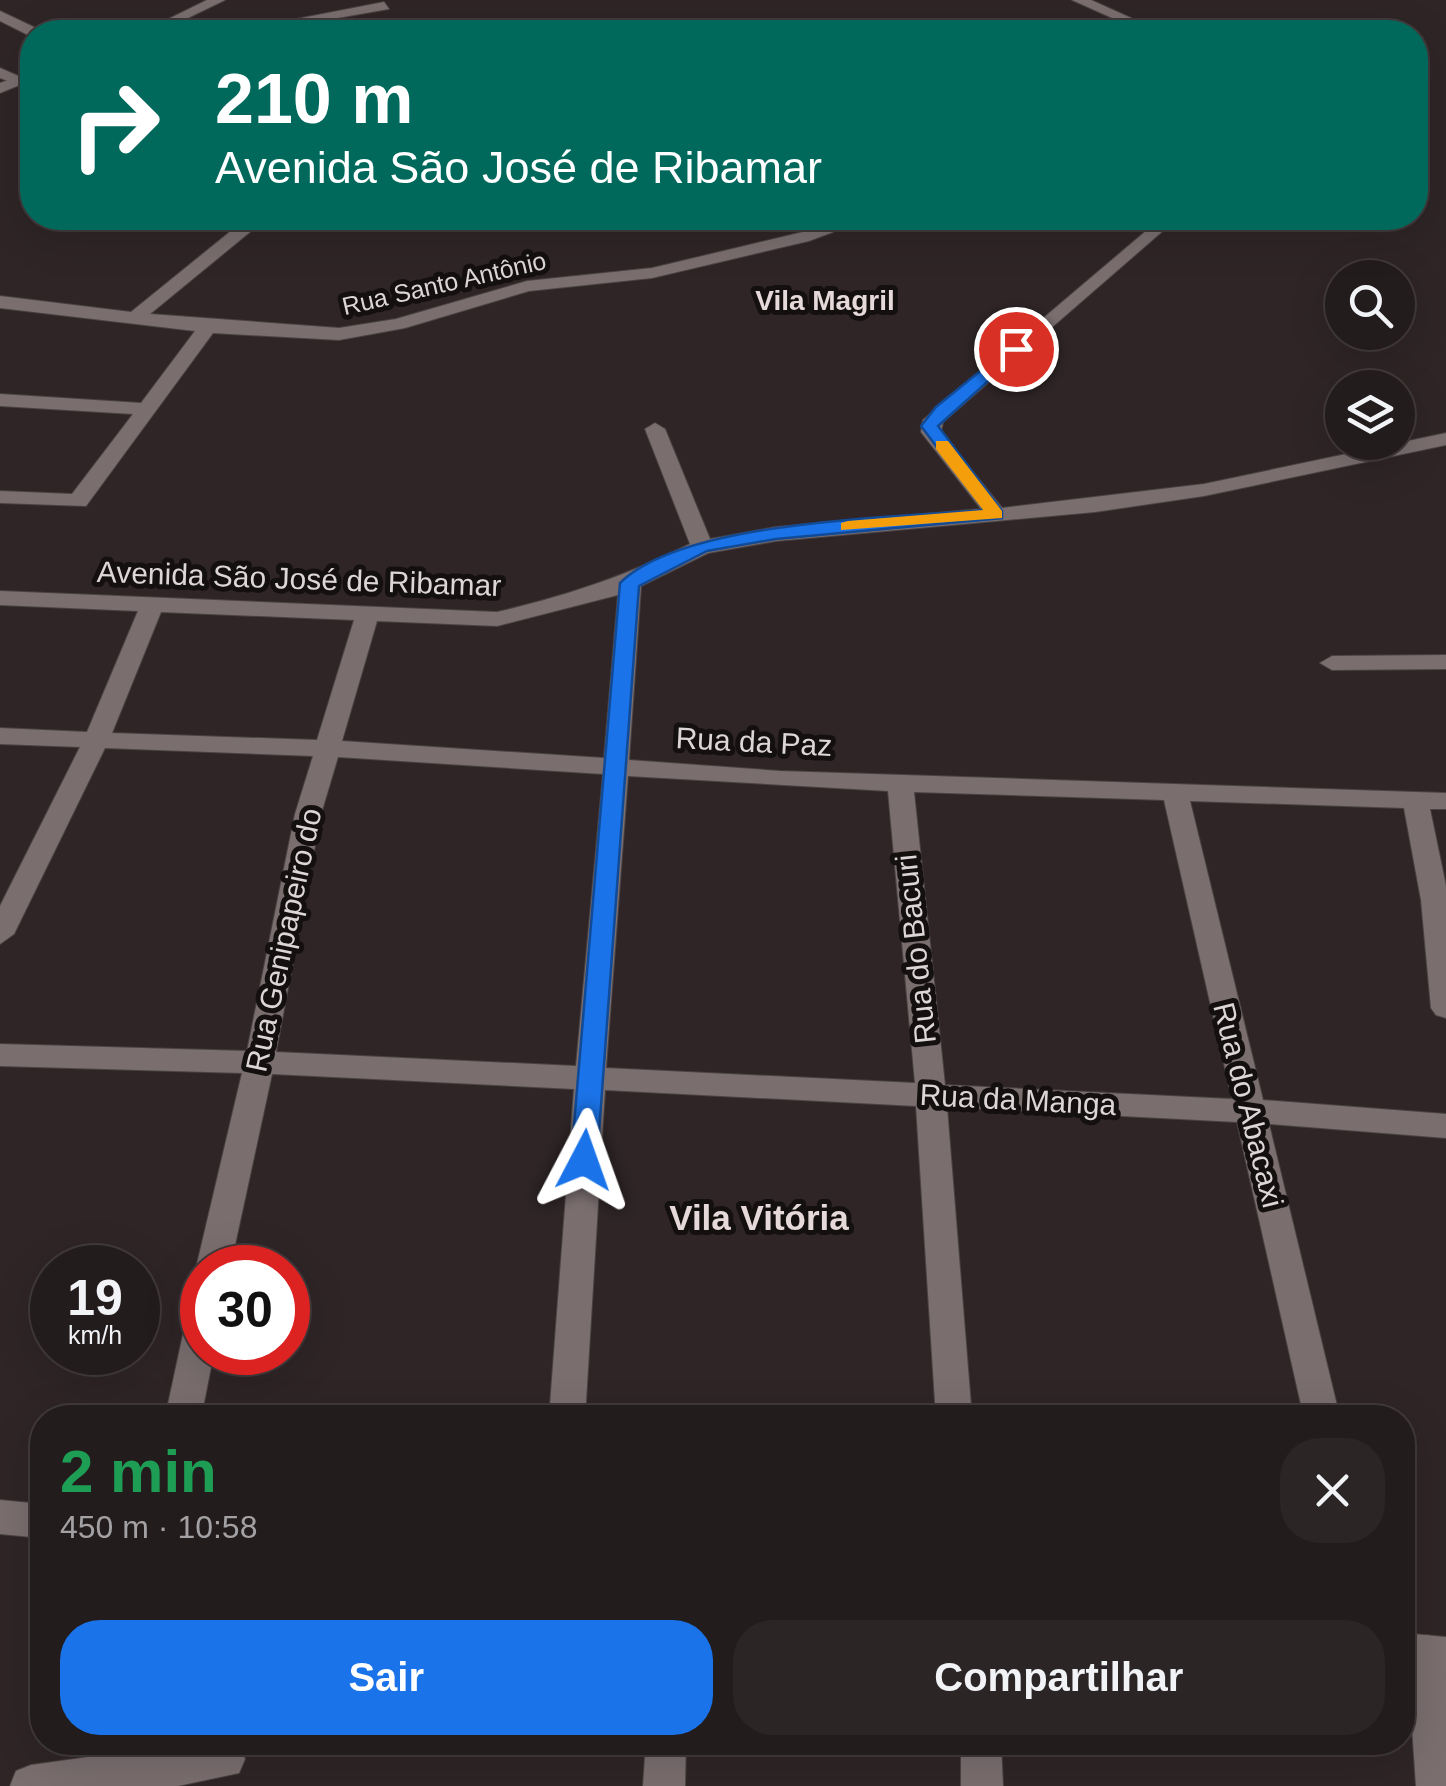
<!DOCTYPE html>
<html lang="pt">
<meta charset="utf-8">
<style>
body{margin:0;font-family:Arial,sans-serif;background:#2b2525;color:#f1f3f6;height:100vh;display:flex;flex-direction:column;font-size:38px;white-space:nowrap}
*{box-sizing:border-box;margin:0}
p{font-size:32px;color:#a3a1a3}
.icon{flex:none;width:55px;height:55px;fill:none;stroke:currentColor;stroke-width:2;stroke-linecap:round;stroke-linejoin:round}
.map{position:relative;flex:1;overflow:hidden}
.details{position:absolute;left:30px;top:1405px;width:1385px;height:350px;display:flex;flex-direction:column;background:#231c1c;border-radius:40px;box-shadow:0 10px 40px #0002,0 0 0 2px #403a3b}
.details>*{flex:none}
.hud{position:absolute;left:20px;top:20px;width:1408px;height:210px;border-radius:40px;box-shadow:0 10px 40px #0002,0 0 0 2px #403a3b;background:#00695c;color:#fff;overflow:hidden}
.controls{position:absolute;left:1325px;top:260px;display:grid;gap:20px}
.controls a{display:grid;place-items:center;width:90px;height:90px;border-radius:50%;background:#231c1c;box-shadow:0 10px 40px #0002,0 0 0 2px #403a3b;font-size:50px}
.speed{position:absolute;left:30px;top:1245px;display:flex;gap:20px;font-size:50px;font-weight:700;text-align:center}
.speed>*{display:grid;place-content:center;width:130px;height:130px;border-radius:50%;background:#231c1c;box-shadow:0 10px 40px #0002,0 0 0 2px #403a3b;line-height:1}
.speed small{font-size:25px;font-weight:400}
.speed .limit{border:15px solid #d22;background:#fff;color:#111}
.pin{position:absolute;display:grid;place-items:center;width:85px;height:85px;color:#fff;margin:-42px;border:5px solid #fff;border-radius:50%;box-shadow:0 2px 10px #0007}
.me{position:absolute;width:110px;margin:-55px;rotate:4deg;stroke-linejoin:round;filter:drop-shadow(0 0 8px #0008)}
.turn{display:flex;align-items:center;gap:35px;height:210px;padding:0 30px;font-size:45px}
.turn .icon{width:130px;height:130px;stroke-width:2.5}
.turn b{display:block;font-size:70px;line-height:85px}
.round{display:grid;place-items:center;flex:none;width:105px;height:105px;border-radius:40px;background:#2b2525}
.overview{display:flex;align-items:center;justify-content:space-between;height:170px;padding:0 30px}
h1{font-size:60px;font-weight:700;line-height:75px;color:#1e9e55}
.button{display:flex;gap:20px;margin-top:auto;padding:20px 30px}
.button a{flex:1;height:115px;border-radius:40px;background:#1a73e8;color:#fff;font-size:40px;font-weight:700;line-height:115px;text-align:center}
.button a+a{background:#2b2525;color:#f1f3f6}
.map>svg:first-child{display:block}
</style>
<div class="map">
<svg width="1446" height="1786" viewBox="0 0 1446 1786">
<rect width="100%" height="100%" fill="#2f2526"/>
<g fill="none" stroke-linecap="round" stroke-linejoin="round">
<g stroke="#4a4243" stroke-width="2">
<path id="minor" d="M 1072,0 L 1091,0 L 1131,18 L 1119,21 Z
M 384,2 L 389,9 L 257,32 L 229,32 Z
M 0,11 L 38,29 L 40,32 L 28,35 L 0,21 Z
M 0,68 L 23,78 L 25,81 L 18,85 L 0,78 Z
M 247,218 L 267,218 L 150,314 L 339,328 L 396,319 L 527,281 L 652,268 L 803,232 L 819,225 L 823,218 L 838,221 L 833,232 L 809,241 L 652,278 L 529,291 L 405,328 L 339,340 L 213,333 L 86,506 L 0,503 L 0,491 L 72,494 L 133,414 L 0,406 L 0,394 L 141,403 L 195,331 L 0,308 L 0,296 L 131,312 Z
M 1159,220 L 1168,225 L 1165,229 L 943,422 L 941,432 L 1002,508 L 1204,484 L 1446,433 L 1446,445 L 1204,496 L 1095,512 L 776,541 L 708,553 L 641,586 L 629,760 L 780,771 L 1446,793 L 1446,809 L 1430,809 L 1446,886 L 1446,1018 L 1436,1015 L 1431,1008 L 1421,900 L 1404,808 L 1190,801 L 1263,1100 L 1446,1114 L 1446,1138 L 1269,1124 L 1340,1418 L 1304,1418 L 1237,1122 L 947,1107 L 972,1418 L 936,1418 L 916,1106 L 605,1090 L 585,1418 L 549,1418 L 574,1089 L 272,1074 L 230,1268 L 202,1268 L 202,1278 L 196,1268 L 242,1073 L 0,1066 L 0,1044 L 247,1051 L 295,814 L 313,756 L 105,748 L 14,934 L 0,944 L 0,906 L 80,747 L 0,744 L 0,728 L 87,732 L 138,611 L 0,605 L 0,591 L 497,612 C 566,596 626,576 690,544 L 645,429 L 655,423 L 665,429 L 710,539 L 776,527 L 981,509 L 921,432 L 923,420 ZM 618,595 L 604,758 L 342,741 L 377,621 L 497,626 ZM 161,612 L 354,620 L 317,740 L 112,733 ZM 338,757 L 603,774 L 576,1066 L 276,1052 L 321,814 ZM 628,776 L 888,791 L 915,1083 L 606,1068 ZM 914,792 L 1164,800 L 1232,1099 L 945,1085 Z
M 1446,655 L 1446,669 L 1332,670 L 1320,663 L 1332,656 Z
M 202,1311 L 202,1352 L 214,1352 L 201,1418 L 165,1418 L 185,1325 L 190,1315 Z
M 1427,1635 L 1441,1641 L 1446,1653 L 1446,1786 L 1416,1786 L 1407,1654 L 1413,1641 Z
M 197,1742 L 239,1745 L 245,1759 L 239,1773 L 178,1786 L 10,1786 L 16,1771 L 31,1765 Z
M 646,1742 L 686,1742 L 685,1786 L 643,1786 Z
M 961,1742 L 1001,1742 L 1003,1786 L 961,1786 Z"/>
</g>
<g stroke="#4a4243" stroke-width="2">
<path id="tertiary" d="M 0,1500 L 42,1504 L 42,1538 L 0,1534 Z
M 1402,1633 L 1446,1637 L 1446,1675 L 1402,1671 Z"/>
</g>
<g stroke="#4a4243" stroke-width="2">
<path id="secondary" d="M 207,0 L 225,0 L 159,32 L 142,32 Z
M 32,71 L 32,80 L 0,93 L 0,83 Z"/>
</g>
<use href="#minor" fill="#7a6e6f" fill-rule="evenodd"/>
<use href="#tertiary" fill="#7a6e6f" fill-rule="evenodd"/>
<use href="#secondary" fill="#7a6e6f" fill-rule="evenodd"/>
</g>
<path fill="#1a73e8" stroke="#114b97" stroke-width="2.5" d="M 1011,346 L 1024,349 L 938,426 L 1002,511 L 1002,518 L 776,539 L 707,551 L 639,586 L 597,1160 L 593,1167 L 575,1167 L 571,1160 L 620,583 C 684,520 894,518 984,510 L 921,426 L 936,407 Z"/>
<path fill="#f59e0b" d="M 936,441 L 948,441 L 1002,511 L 1002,518 L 841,530 L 841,523 L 848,521 L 983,510 L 936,449 Z"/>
<g text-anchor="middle" stroke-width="10" stroke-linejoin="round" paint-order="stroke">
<g font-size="25" fill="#dcd6d6" stroke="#141010">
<text transform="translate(444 283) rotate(-13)" y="9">Rua Santo Antônio</text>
</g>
<g font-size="28" font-weight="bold" fill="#e5d9da" stroke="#141010">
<text x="825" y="310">Vila Magril</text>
</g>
<g font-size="30" fill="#dcd6d6" stroke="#141010">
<text transform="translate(299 579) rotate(2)" y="10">Avenida São José de Ribamar</text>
<text transform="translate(754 742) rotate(3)" y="10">Rua da Paz</text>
<text transform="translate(284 940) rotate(-78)" y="10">Rua Genipapeiro do</text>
<text transform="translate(916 949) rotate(-96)" y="10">Rua do Bacuri</text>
<text transform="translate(1018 1100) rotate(3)" y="10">Rua da Manga</text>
<text transform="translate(1248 1105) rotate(76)" y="10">Rua do Abacaxi</text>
</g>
<g font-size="35" font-weight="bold" fill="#e5d9da" stroke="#141010">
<text x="759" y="1230">Vila Vitória</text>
</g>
</g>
</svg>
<div class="controls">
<a><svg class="icon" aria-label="search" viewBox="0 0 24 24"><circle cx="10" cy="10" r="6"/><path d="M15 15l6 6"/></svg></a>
<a><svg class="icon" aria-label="layers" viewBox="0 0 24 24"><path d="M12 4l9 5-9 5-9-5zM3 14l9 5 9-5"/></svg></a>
</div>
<div class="speed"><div>19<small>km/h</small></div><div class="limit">30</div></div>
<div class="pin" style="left:1016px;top:349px;background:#d93025"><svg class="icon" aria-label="arrive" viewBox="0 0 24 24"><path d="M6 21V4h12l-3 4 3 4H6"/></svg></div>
<svg class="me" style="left:584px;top:1160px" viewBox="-20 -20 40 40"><path d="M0-17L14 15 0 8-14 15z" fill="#1a73e8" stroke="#fff" stroke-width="4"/></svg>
<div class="hud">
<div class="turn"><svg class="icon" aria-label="right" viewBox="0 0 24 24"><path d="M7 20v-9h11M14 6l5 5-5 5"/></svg><div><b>210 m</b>Avenida São José de Ribamar</div></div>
</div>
<section class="details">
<div class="overview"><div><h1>2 min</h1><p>450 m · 10:58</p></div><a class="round"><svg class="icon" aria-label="close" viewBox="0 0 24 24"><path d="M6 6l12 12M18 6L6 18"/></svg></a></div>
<div class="button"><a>Sair</a><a>Compartilhar</a></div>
</section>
</div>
